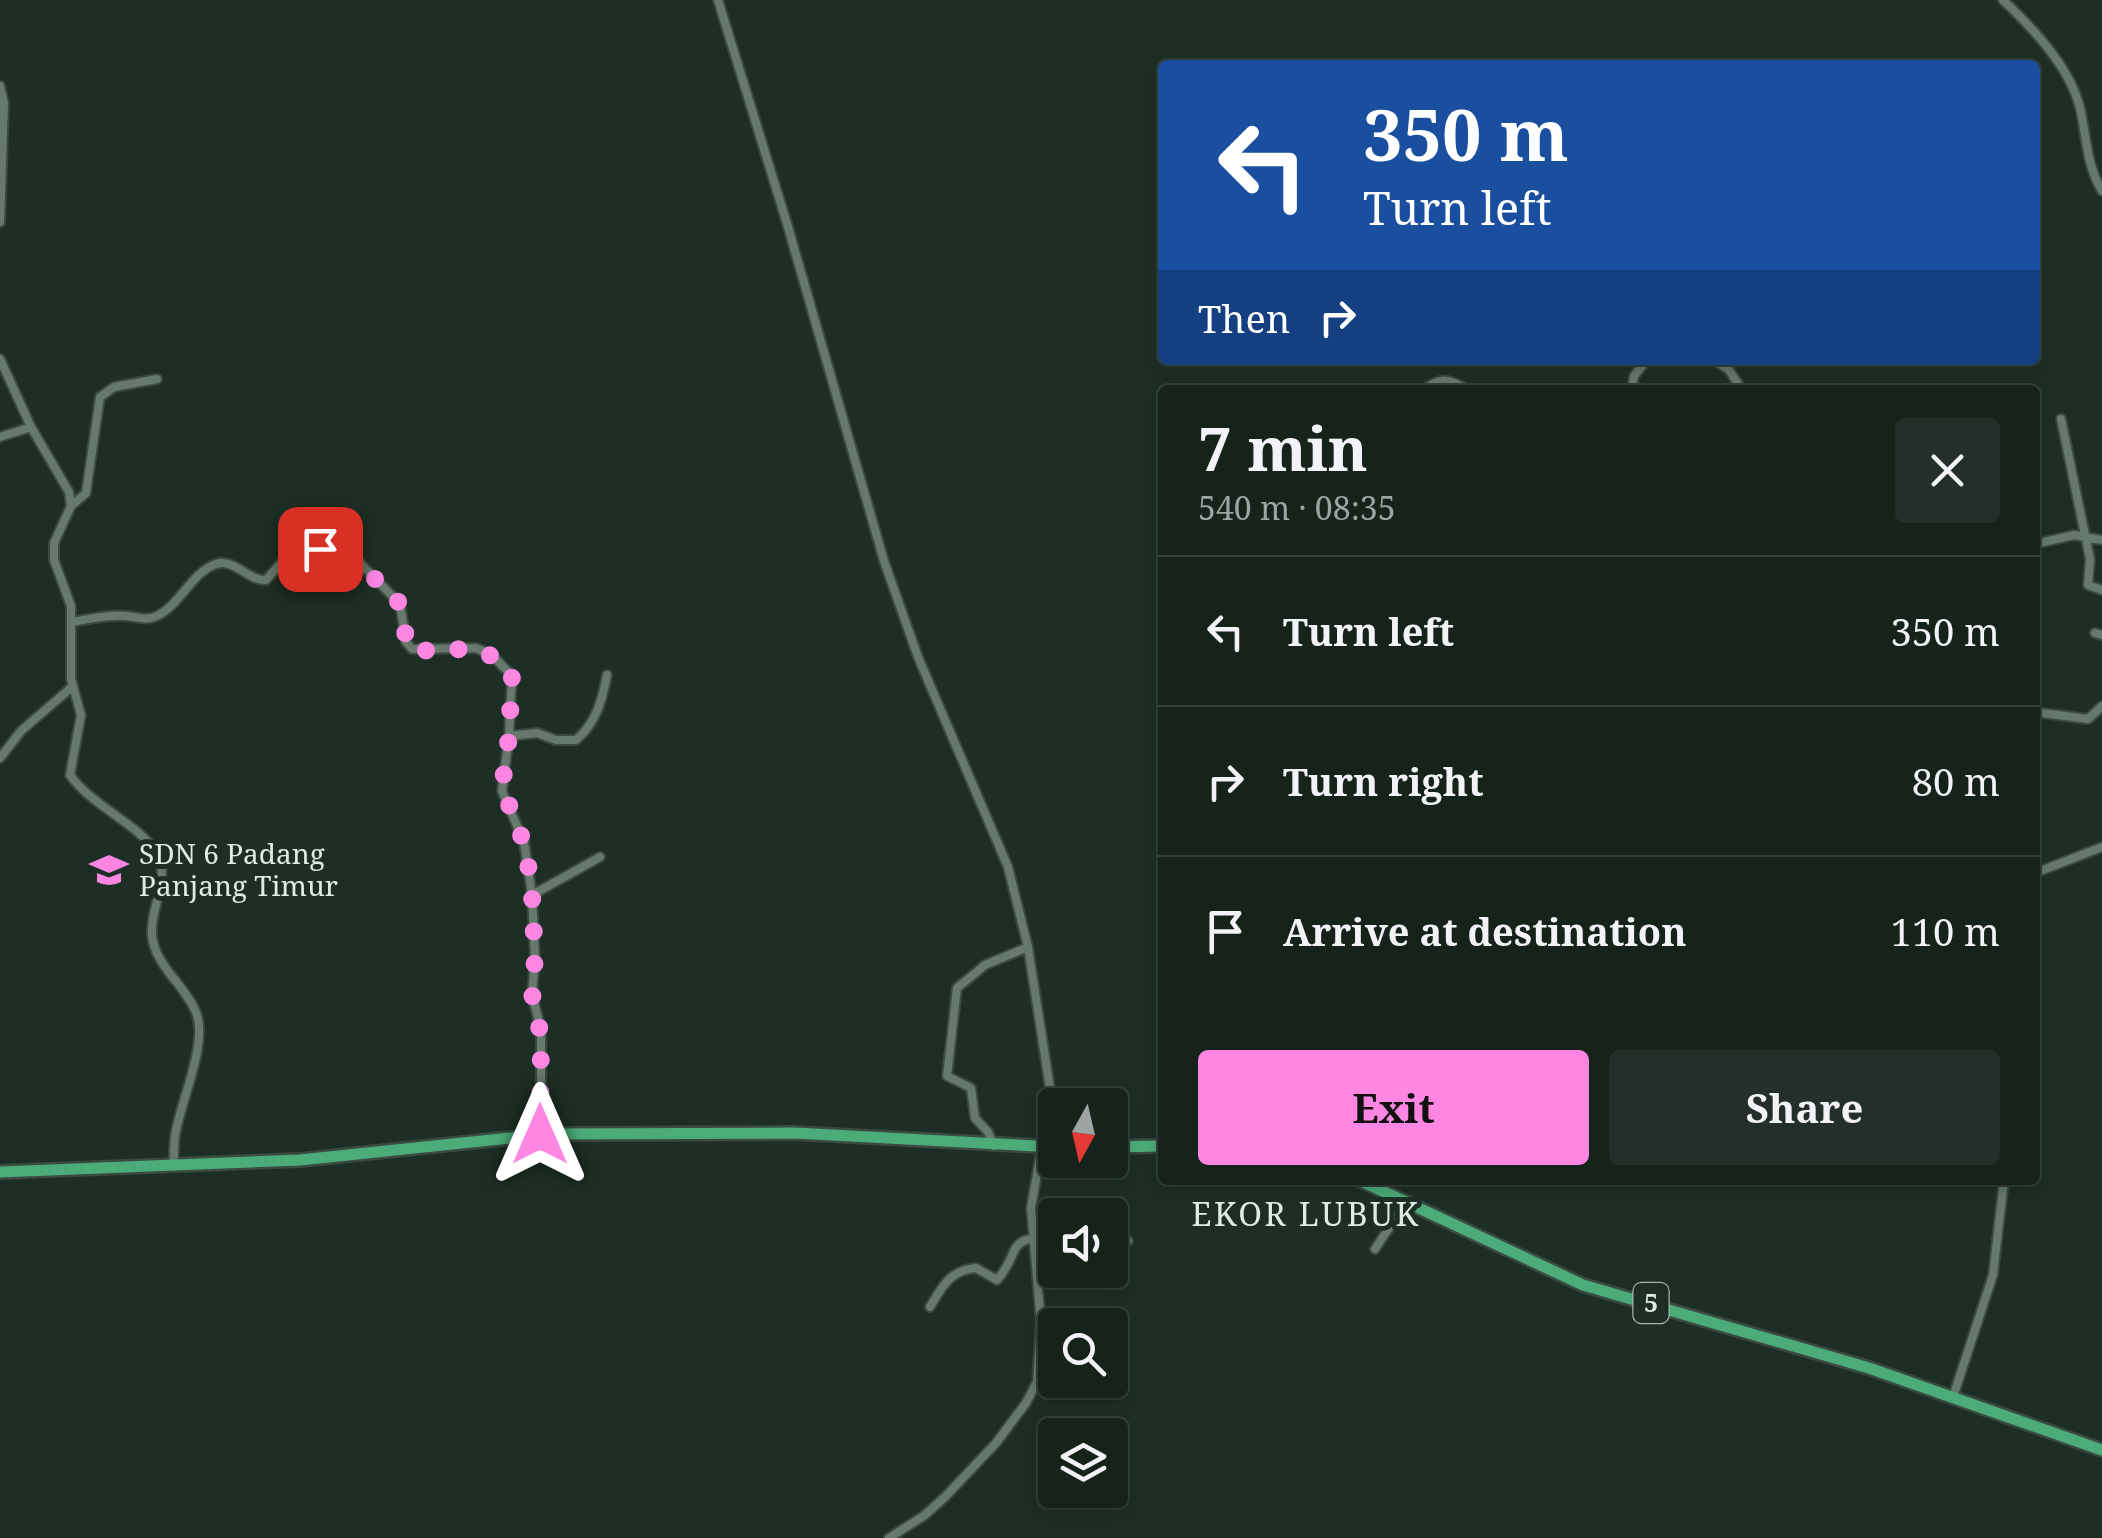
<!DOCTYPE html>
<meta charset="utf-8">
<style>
body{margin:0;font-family:"Noto Serif",serif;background:#232f28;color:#f1f3f6;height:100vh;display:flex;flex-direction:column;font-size:38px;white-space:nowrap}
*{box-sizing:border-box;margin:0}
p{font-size:32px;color:#9ea4a3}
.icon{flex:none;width:55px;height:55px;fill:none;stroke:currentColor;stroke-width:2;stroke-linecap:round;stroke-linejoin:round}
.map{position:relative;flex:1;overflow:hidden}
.drawer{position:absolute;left:1158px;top:385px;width:882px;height:800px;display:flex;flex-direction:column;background:#16231b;border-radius:10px;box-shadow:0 5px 15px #0003,0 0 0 2px #35403a}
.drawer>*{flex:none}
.banner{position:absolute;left:1158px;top:60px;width:882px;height:305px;border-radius:10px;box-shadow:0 5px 15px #0003,0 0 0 2px #35403a;background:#1a4fa0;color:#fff;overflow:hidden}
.needle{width:65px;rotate:188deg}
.fabs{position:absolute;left:1038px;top:1088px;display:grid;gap:20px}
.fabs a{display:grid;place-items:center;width:90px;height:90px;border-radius:10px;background:#16231b;box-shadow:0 5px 15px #0003,0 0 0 2px #35403a;font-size:50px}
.pin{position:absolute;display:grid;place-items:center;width:85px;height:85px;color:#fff;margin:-42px;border-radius:20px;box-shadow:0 5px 15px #0006}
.me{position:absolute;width:110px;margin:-55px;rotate:0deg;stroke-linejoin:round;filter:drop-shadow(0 0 8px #0008)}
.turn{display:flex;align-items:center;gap:35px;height:210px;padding:0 40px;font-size:45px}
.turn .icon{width:130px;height:130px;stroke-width:2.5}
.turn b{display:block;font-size:70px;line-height:85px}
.then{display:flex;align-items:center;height:95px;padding:0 40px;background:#0003;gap:20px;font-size:38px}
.round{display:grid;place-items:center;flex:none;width:105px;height:105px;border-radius:10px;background:#232f28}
.head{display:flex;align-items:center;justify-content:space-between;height:170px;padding:0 40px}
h1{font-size:60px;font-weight:700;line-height:75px}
.action{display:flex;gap:20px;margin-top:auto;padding:20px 40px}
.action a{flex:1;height:115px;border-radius:10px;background:#fd86e2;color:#111;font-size:40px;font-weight:700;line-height:115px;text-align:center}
.action a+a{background:#232f28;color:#f1f3f6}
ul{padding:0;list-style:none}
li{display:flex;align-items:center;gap:30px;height:150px;padding:0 40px;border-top:2px solid #35403a}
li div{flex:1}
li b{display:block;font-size:38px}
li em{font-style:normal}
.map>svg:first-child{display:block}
</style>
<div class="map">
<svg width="2102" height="1538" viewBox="0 0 2102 1538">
<rect width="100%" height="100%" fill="#1d2f24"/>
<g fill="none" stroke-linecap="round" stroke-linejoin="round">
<g stroke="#3a4a40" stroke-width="12">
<path id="minor" d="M 718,0 L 788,227 L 884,561 L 918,657 L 1008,867 L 1028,947 L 1051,1095 L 1031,1208 L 1041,1324 L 1037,1382 L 1026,1403 L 996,1443 L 946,1496 L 925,1515 L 889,1538
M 2003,0 C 2033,28 2070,67 2080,108 C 2087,138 2086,164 2102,191
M 0,86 L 4,103 L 0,222
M 0,359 L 31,427 L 69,492 L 71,506 L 54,543 L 54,560 L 71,606 L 71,679 L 81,715 L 70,775 C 92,806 137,823 156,852 C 173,878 146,913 153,942 C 160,970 188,989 197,1015 C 207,1046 180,1103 175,1136 C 174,1146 174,1157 173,1167
M 1714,360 L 1729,370 L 1742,390
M 1424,390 C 1440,377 1450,378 1467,390
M 1632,390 L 1634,376 L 1647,360
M 2061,419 L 2090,559 L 2088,585 L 2102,590
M 0,437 L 31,427
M 71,506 L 86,493 L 100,397 L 114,387 L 157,379
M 2035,544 L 2074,535 L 2102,540
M 72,622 C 90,619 109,614 127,616 C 137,617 147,621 157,616 C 180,605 192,572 216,564 C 234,558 248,581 266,580 L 296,546 L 346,554 L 358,561 L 400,604 L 406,642 L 412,649 L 476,648 L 492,655 L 512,676 L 509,736 L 502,791 L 524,842 L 532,895 L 535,959 L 532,994 L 541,1030 L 541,1134
M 2095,633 L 2102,635
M 2035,712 L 2088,719 L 2102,706
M 509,736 L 537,733 L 556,740 L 576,740 C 596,723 602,701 607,675
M 0,758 L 21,731 L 73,686
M 2035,873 L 2102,847
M 532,895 L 600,857
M 994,1146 L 988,1132 L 975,1118 L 971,1088 L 947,1076 L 957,988 L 985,965 L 1028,947
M 1110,1240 L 1128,1241
M 1375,1249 L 1407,1201
M 930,1307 C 942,1287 950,1270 976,1268 L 997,1280 C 1023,1251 1002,1237 1055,1237
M 1953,1397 L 1993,1275 L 2004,1180"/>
</g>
<g stroke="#3a4a40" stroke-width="16">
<path id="trunk" d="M 1110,1147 L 1162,1146
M 0,1172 L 300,1160 L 548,1134 L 795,1133 L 1055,1147
M 1359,1180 L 1583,1285 L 1869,1368 L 2102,1450"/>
</g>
<use href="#minor" stroke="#657a6c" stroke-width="8"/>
<use href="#trunk" stroke="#4cac79" stroke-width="11"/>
</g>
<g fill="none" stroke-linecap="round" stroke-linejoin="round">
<path stroke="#fd86e2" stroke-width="18" stroke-dasharray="0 32.4" d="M 320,549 L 352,557 L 397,600 C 407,615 401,636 412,650 C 450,653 487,637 512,676 L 509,736 L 502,787 L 526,848 L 532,895 L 535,958 L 532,994 L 541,1036 L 540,1134"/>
</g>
<defs>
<g id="school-bare" transform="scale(3)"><path d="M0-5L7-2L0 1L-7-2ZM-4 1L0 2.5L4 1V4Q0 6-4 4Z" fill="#fd86e2" stroke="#1d2f24" stroke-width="2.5" paint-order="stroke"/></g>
</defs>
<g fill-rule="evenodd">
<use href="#school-bare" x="109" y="870"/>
</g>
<g text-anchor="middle" stroke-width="10" stroke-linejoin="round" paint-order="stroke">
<rect fill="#1d2f24" stroke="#a5b3aa" stroke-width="2.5" x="1633.5" y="1283" width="35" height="40" rx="8"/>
<g font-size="25" font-weight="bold" fill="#dfebe3">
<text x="1651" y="1312">5</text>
</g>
<g font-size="28" fill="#dfebe3" stroke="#1d2f24" text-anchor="start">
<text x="139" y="864">SDN 6 Padang<tspan x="139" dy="32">Panjang Timur</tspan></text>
</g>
<g font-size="32" letter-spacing="2.5" fill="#dfebe3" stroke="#1d2f24">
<text x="1306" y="1226">EKOR LUBUK</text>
</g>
</g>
</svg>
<div class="fabs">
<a><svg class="needle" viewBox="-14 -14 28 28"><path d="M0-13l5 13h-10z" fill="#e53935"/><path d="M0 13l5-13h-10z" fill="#9ea4a3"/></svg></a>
<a><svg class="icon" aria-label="sound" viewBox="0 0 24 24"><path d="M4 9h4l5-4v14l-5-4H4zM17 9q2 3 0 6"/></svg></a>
<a><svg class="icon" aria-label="search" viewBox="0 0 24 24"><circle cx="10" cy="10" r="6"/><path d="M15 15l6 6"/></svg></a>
<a><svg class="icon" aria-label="layers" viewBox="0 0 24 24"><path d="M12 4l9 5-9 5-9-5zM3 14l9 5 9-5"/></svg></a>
</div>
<div class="pin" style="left:320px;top:549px;background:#d93025"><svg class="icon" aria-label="arrive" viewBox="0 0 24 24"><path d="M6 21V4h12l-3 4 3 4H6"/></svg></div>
<svg class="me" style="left:540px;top:1134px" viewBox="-20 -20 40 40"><path d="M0-17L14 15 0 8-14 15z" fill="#fd86e2" stroke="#fff" stroke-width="4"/></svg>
<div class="banner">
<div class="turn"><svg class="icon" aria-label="left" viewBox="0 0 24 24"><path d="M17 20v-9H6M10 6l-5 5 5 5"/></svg><div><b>350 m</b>Turn left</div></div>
<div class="then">Then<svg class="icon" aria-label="right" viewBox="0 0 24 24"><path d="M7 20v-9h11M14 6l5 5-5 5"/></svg></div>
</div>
<section class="drawer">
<div class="head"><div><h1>7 min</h1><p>540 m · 08:35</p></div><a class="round"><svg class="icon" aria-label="close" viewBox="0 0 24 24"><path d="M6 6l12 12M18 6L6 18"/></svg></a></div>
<ul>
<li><svg class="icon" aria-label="left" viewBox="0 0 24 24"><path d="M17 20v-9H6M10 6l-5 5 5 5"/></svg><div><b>Turn left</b></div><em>350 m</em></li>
<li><svg class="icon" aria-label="right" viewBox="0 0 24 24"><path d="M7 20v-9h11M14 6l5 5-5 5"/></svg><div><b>Turn right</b></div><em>80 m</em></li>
<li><svg class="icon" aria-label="arrive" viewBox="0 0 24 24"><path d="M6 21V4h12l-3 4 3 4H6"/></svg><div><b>Arrive at destination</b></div><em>110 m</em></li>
</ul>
<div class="action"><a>Exit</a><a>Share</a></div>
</section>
</div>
